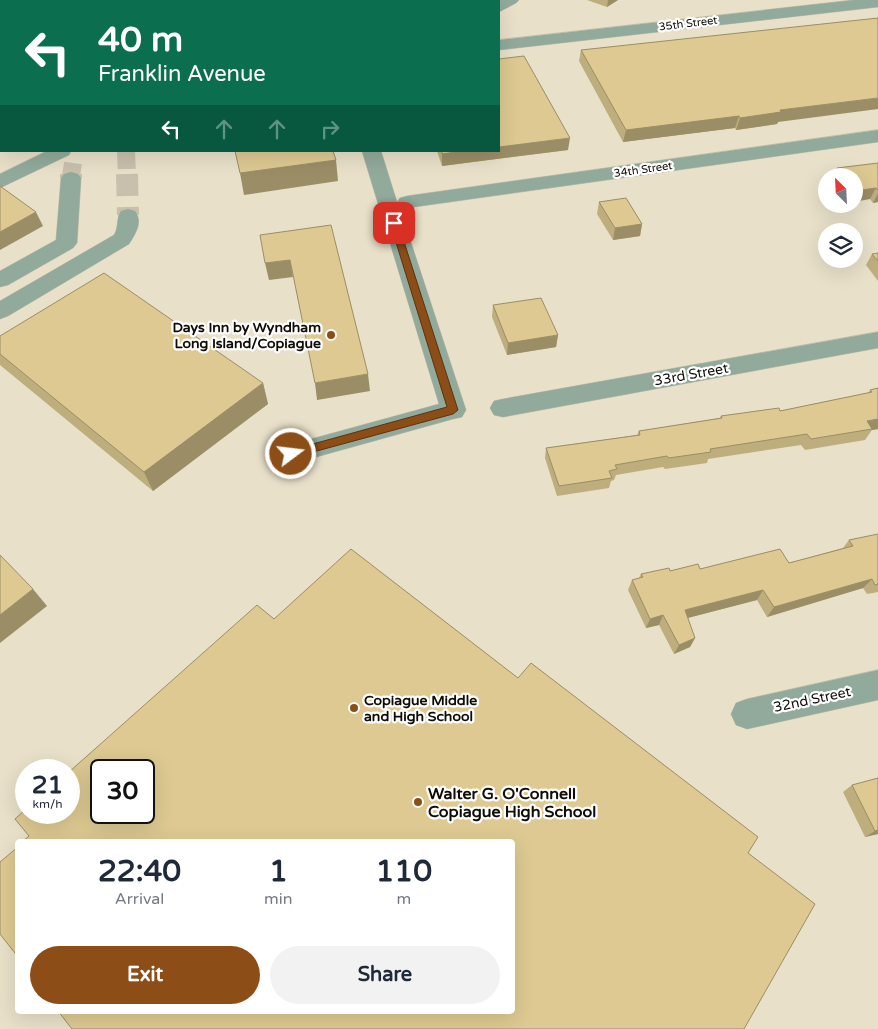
<!DOCTYPE html>
<style>
body{margin:0;font-family:"Varela Round",sans-serif;background:#f2f2f3;color:#1f2937;height:100vh;display:flex;flex-direction:column;font-size:19px;white-space:nowrap}
*{box-sizing:border-box;margin:0}
p{font-size:16px;color:#747a83}
.icon{flex:none;width:28px;height:28px;fill:none;stroke:currentColor;stroke-width:2;stroke-linecap:round;stroke-linejoin:round}
.map{position:relative;flex:1;overflow:hidden}
.side{position:absolute;left:15px;top:839px;width:500px;height:175px;display:flex;flex-direction:column;background:#fff;border-radius:5px;box-shadow:0 5px 20px #0002}
.side>*{flex:none}
.hud{position:absolute;left:0px;top:0px;width:500px;height:152px;box-shadow:0 5px 20px #0002;background:#0b6e4f;color:#fff;overflow:hidden}
.needle{width:32px;rotate:336deg}
.tools{position:absolute;left:818px;top:168px;display:grid;gap:10px}
.tools a{display:grid;place-items:center;width:45px;height:45px;border-radius:50%;background:#fff;box-shadow:0 5px 20px #0002;font-size:25px}
.speed{position:absolute;left:15px;top:759px;display:flex;gap:10px;font-size:25px;font-weight:700;text-align:center}
.speed>*{display:grid;place-content:center;width:65px;height:65px;border-radius:50%;background:#fff;box-shadow:0 5px 20px #0002;line-height:1}
.speed small{font-size:12px;font-weight:400}
.speed .limit{border:2px solid #111;border-radius:8px;background:#fff;color:#111}
.pin{position:absolute;display:grid;place-items:center;width:42px;height:42px;color:#fff;margin:-21px;border-radius:10px;box-shadow:0 2px 8px #0006}
.me{position:absolute;width:55px;margin:-28px;rotate:75deg;stroke-linejoin:round;filter:drop-shadow(0 0 4px #0008)}
.turn{display:flex;align-items:center;gap:18px;height:105px;padding:0 15px;font-size:22px}
.turn .icon{width:65px;height:65px;stroke-width:2.5}
.turn b{display:block;font-size:35px;line-height:42px}
.lanes{display:flex;align-items:center;height:48px;padding:0 15px;background:#0003;justify-content:center;gap:25px;direction:ltr}
.lanes .off{opacity:.35}
.eta{display:flex;justify-content:space-evenly;align-items:center;height:85px;text-align:center}
.eta b{font-size:30px;font-weight:700;line-height:35px}
.action{display:flex;gap:10px;margin-top:auto;padding:10px 15px}
.action a{flex:1;height:58px;border-radius:30px;background:#8d4d17;color:#fff;font-size:20px;font-weight:700;line-height:58px;text-align:center}
.action a+a{background:#f2f2f3;color:#1f2937}
.map>svg:first-child{display:block}
</style>
<div class="map">
<svg width="878" height="1029" viewBox="0 0 878 1029">
<rect width="100%" height="100%" fill="#e8e0c9"/>
<g fill="none" stroke-linecap="round" stroke-linejoin="round">
<path stroke="#c8c0ac" stroke-width="18" stroke-dasharray="18 9" stroke-linecap="butt" d="M 126,151 L 127,176
M 71,176 L 73,163"/>
<path stroke="#c8c0ac" stroke-width="22" stroke-dasharray="22 11" stroke-linecap="butt" d="M 127,174 L 128,215
M 71,178 L 71,174"/>
<g stroke="#c5beaa" stroke-width="1">
<path id="minor" d="M 236,0 L 253,0 L 254,1 L 237,1 Z
M 431,0 L 449,0 L 450,1 L 432,1 Z
M 500,0 L 519,0 L 516,3 L 499,12 L 498,1 Z
M 854,0 L 878,0 L 878,7 L 499,50 L 499,40 Z
M 0,100 L 1,100 L 1,110 L 0,110 Z
M 878,130 L 878,142 L 407,208 L 400,206 L 398,203 L 466,410 L 462,417 L 453,419 L 291,464 L 282,461 L 278,454 L 282,447 L 439,404 L 362,151 L 381,151 L 397,202 L 400,198 L 407,196 Z
M 0,139 L 3,151 L 0,151 Z
M 47,151 L 71,151 L 69,155 L 0,188 L 0,174 Z
M 71,172 L 78,174 L 81,178 L 77,243 L 73,248 L 8,285 L 0,287 L 0,271 L 56,240 L 61,178 L 64,174 Z
M 128,209 L 135,211 C 143,222 136,233 129,244 L 8,316 L 0,319 L 0,301 L 114,235 C 119,227 116,218 121,211 Z
M 878,332 L 878,348 L 503,417 L 494,415 L 490,408 L 494,401 L 503,399 Z
M 878,670 L 878,700 L 747,729 L 736,725 L 731,714 L 736,703 L 747,699 Z"/>
</g>
<g stroke="#c5beaa" stroke-width="1">
<path id="highway" d="M 0,88 L 1,88 L 1,98 L 0,98 Z"/>
</g>
<use href="#minor" fill="#91aa9c" fill-rule="evenodd"/>
<use href="#highway" fill="#316b4f" fill-rule="evenodd"/>
</g>
<path fill="#bead7d" d="M 587,0 L 618,0 L 607,7 Z
M 581,50 L 778,122 L 777,124 L 736,130 L 735,128 L 623,142 L 579,61 Z
M 568,150 L 442,166 L 437,151 L 499,151 Z
M 878,163 L 878,202 L 873,203 L 870,199 L 854,176 L 833,176 L 837,168 Z
M 599,202 L 642,224 L 640,236 L 613,240 L 597,214 Z
M 878,253 L 878,281 L 866,265 L 872,254 Z
M 493,305 L 558,335 L 556,347 L 507,355 L 492,317 Z
M 0,336 L 263,383 L 268,404 L 153,491 L 0,365 Z
M 878,388 L 878,429 L 872,430 L 865,440 L 805,450 L 801,445 L 708,459 L 707,463 L 665,469 L 663,467 L 616,475 L 614,480 L 611,481 L 609,488 L 557,496 L 545,458 L 546,448 L 637,435 L 639,431 L 720,418 L 721,416 L 780,411 L 868,393 L 870,390 Z
M 878,534 L 878,592 L 867,594 L 863,588 L 767,617 L 757,600 L 687,618 L 695,638 L 690,647 L 674,654 L 659,625 L 646,628 L 628,590 L 632,580 L 639,578 L 641,574 L 670,571 L 700,569 L 789,563 L 843,548 L 849,540 Z
M 878,778 L 878,834 L 865,837 L 843,792 L 852,785 Z"/>
<path fill="#9b8d66" d="M 0,0 L 32,0 L 29,1 L 1,1 L 1,13 L 0,13 Z
M 608,0 L 618,0 L 607,7 Z
M 878,98 L 878,109 L 778,122 L 777,124 L 736,130 L 740,118 L 780,110 Z
M 739,116 L 735,128 L 623,142 L 626,130 Z
M 570,138 L 568,150 L 442,166 L 442,154 L 462,151 L 499,151 L 499,147 Z
M 336,160 L 338,181 L 244,195 L 240,173 Z
M 876,188 L 870,199 L 854,202 L 854,191 Z
M 878,193 L 878,202 L 873,203 Z
M 36,212 L 43,226 L 0,250 L 0,232 Z
M 642,224 L 640,236 L 613,240 L 615,228 Z
M 290,260 L 293,277 L 269,280 L 265,263 Z
M 558,335 L 556,347 L 507,355 L 508,343 Z
M 368,374 L 370,391 L 317,400 L 315,383 Z
M 263,383 L 268,404 L 153,491 L 144,472 Z
M 878,419 L 878,429 L 872,430 L 872,429 L 867,421 Z
M 872,579 L 863,588 L 767,617 L 774,607 Z
M 33,589 L 47,606 L 0,643 L 0,615 Z
M 763,590 L 757,600 L 680,620 L 685,610 Z
M 663,615 L 659,625 L 646,628 L 650,619 Z
M 695,638 L 690,647 L 674,654 L 679,645 Z
M 878,830 L 878,834 L 865,837 L 875,831 Z"/>
<path fill="#ddc991" stroke="#9b8d66" fill-rule="evenodd" d="M 878,18 L 878,98 L 780,110 L 781,112 L 740,118 L 739,116 L 626,130 L 581,50 Z
M 524,56 L 570,138 L 499,147 L 499,59 Z
M 235,151 L 333,151 L 336,160 L 240,173 Z
M 442,151 L 462,151 L 442,154 Z
M 878,163 L 878,190 L 876,188 L 854,191 L 854,176 L 838,176 L 837,168 Z
M 0,186 L 36,212 L 0,232 Z
M 626,198 L 642,224 L 615,228 L 599,202 Z
M 331,225 L 368,374 L 315,383 L 290,260 L 265,263 L 260,235 Z
M 878,253 L 878,261 L 872,254 Z
M 104,273 L 263,383 L 144,472 L 0,354 L 0,336 Z
M 541,298 L 558,335 L 508,343 L 493,305 Z
M 878,388 L 878,419 L 867,421 L 872,429 L 811,439 L 807,434 L 710,449 L 711,452 L 669,458 L 667,456 L 615,465 L 617,469 L 609,471 L 612,478 L 559,486 L 546,448 L 640,435 L 639,431 L 722,418 L 721,416 L 779,408 L 780,411 L 872,392 L 870,390 Z
M 878,534 L 878,584 L 875,585 L 872,579 L 774,607 L 763,590 L 685,610 L 695,638 L 679,645 L 663,615 L 650,619 L 632,580 L 643,577 L 641,574 L 669,568 L 670,571 L 698,564 L 700,569 L 780,549 L 789,563 L 853,546 L 849,540 Z
M 351,549 L 518,678 L 531,663 L 758,837 L 748,853 L 815,904 L 744,1029 L 72,1029 L 58,1011 L 512,1011 L 512,841 L 23,841 L 29,836 L 15,819 L 26,809 L 26,812 L 69,812 L 69,772 L 257,605 L 274,619 ZM 101,770 L 144,770 L 144,812 L 101,812 Z
M 0,555 L 33,589 L 0,615 Z
M 878,778 L 878,830 L 875,831 L 852,785 Z
M 18,847 L 18,957 L 0,934 L 0,862 Z"/>
<path fill="#8d4d17" stroke="#5c320f" d="M 394,220 L 398,223 L 458,410 L 453,414 L 291,458 L 287,457 L 286,454 L 291,450 L 447,407 L 390,223 Z"/>
<g fill="#8d4d17" stroke="#fff" stroke-width="2">
<circle cx="331" cy="335" r="5"/>
<circle cx="354" cy="708" r="5"/>
<circle cx="418" cy="802" r="5"/>
</g>
<g text-anchor="middle" stroke-width="4.5" stroke-linejoin="round" paint-order="stroke">
<g font-size="11" fill="#100d06" stroke="#fff">
<text transform="translate(688 23) rotate(-7)" y="4">35th Street</text>
<text transform="translate(643 169) rotate(-8)" y="4">34th Street</text>
</g>
<g font-size="14" font-weight="bold" fill="#100d06" stroke="#fff" text-anchor="end">
<text x="321" y="332">Days Inn by Wyndham<tspan x="321" dy="16">Long Island/Copiague</tspan></text>
<text x="364" y="705" text-anchor="start">Copiague Middle<tspan x="364" dy="16">and High School</tspan></text>
</g>
<g font-size="14" fill="#100d06" stroke="#fff">
<text transform="translate(691 374) rotate(-10)" y="5">33rd Street</text>
<text transform="translate(812 699) rotate(-12)" y="5">32nd Street</text>
</g>
<g font-size="16" font-weight="bold" fill="#100d06" stroke="#fff" text-anchor="start">
<text x="428" y="799">Walter G. O'Connell<tspan x="428" dy="18">Copiague High School</tspan></text>
</g>
</g>
</svg>
<div class="tools">
<a><svg class="needle" viewBox="-14 -14 28 28"><path d="M0-13l5 13h-10z" fill="#e53935"/><path d="M0 13l5-13h-10z" fill="#747a83"/></svg></a>
<a><svg class="icon" aria-label="layers" viewBox="0 0 24 24"><path d="M12 4l9 5-9 5-9-5zM3 14l9 5 9-5"/></svg></a>
</div>
<div class="speed"><div>21<small>km/h</small></div><div class="limit">30</div></div>
<div class="pin" style="left:394px;top:223px;background:#d93025"><svg class="icon" aria-label="arrive" viewBox="0 0 24 24"><path d="M6 21V4h12l-3 4 3 4H6"/></svg></div>
<svg class="me" style="left:291px;top:454px" viewBox="-20 -20 40 40"><circle r="17" fill="#8d4d17" stroke="#fff" stroke-width="3"/><path d="M0-11L8 9 0 5-8 9z" fill="#fff"/></svg>
<div class="hud">
<div class="turn"><svg class="icon" aria-label="left" viewBox="0 0 24 24"><path d="M17 20v-9H6M10 6l-5 5 5 5"/></svg><div><b>40 m</b>Franklin Avenue</div></div>
<div class="lanes"><svg class="icon" aria-label="left" viewBox="0 0 24 24"><path d="M17 20v-9H6M10 6l-5 5 5 5"/></svg><svg class="icon off" aria-label="ahead" viewBox="0 0 24 24"><path d="M12 20V5M6 11l6-6 6 6"/></svg><svg class="icon off" aria-label="ahead" viewBox="0 0 24 24"><path d="M12 20V5M6 11l6-6 6 6"/></svg><svg class="icon off" aria-label="right" viewBox="0 0 24 24"><path d="M7 20v-9h11M14 6l5 5-5 5"/></svg></div>
</div>
<section class="side">
<div class="eta">
<div><b>22:40</b><p>Arrival</p></div>
<div><b>1</b><p>min</p></div>
<div><b>110</b><p>m</p></div>
</div>
<div class="action"><a>Exit</a><a>Share</a></div>
</section>
</div>
